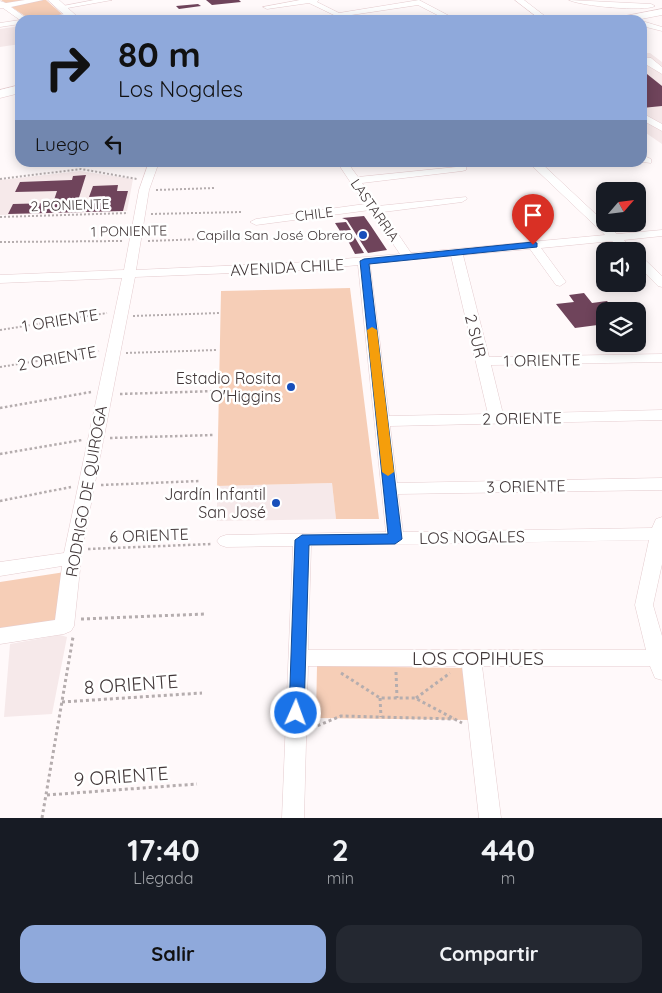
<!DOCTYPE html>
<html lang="es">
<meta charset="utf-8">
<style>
body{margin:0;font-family:Quicksand,sans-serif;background:#242831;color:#f1f3f6;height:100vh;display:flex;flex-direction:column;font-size:19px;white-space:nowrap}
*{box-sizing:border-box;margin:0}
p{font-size:16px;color:#9ea1a6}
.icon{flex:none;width:28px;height:28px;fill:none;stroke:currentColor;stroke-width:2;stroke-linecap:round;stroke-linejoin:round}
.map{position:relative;height:818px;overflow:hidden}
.drawer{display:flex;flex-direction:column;background:#171b24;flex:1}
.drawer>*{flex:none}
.banner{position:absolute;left:15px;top:15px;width:632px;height:152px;border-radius:15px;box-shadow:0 2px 12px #0003;background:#8fa9db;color:#111;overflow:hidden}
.needle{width:32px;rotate:62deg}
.buttons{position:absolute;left:596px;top:182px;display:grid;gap:10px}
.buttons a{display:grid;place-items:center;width:50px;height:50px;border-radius:10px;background:#171b24;box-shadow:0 2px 12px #0003;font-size:25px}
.pin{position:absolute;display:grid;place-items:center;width:42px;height:42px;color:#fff;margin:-51px -21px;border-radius:50% 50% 50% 0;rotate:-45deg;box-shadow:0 0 5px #0007}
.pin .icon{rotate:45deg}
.me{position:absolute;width:55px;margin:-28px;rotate:2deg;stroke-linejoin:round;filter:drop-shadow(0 0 4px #0008)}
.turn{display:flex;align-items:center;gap:18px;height:105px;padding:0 20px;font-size:22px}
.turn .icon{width:65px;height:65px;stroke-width:2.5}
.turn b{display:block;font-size:35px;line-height:42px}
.then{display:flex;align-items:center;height:48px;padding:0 20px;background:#0003;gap:10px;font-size:19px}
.eta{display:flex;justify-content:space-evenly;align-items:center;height:85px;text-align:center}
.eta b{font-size:30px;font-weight:700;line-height:35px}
.primary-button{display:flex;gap:10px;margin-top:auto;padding:10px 20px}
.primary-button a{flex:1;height:58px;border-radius:15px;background:#8fa9db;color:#111;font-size:20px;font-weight:700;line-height:58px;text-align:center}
.primary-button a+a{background:#242831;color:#f1f3f6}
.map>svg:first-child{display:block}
</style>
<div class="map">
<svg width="662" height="818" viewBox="0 0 662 818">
<rect width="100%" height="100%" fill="#fff9fa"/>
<path fill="#f6e9ea" d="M 20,26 L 20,44 L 0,47 L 0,29 Z
M 643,53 L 650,53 L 662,62 L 662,144 L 643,131 Z
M 80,171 L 133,179 L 127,211 L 0,215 L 0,180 Z
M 332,483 L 336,519 L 217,521 L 217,486 Z
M 60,635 L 67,637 L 52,714 L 4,717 L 10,644 Z"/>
<path fill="#f6ceb7" d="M 1,0 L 46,0 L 63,15 L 31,20 Z
M 350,288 L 379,519 L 336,519 L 332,483 L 217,486 L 221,291 Z
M 65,572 L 58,620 L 0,629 L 0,582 Z
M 317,666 L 465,668 L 471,720 L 316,718 Z"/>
<path fill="#6f445b" d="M 206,0 L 239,0 L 241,2 L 212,5 Z
M 198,4 L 201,6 L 179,9 L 176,6 Z
M 642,70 L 662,86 L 662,106 L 642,108 Z
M 86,175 L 77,204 L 103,203 L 105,196 L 89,197 L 93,186 L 118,185 L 117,191 L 128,191 L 123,211 L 8,214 L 13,204 L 53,203 L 57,191 L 15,192 L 20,182 L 72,180 L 73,176 Z
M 364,216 L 371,226 L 387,250 L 368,253 L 347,220 L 342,218 Z
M 346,222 L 351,230 L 340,231 L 335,223 Z
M 354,236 L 364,253 L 355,254 L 346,237 Z
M 584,293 L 592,303 L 607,301 L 615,311 L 605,311 L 605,324 L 575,328 L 556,304 L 574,302 L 569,295 Z"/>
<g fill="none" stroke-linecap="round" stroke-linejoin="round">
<g stroke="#e5cccf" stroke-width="1">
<path id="minor" d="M 25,0 L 43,0 L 11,7 L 29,20 L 20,20 L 20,24 L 0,27 L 0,23 L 20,20 L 3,8 L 0,8 L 0,1 L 6,3 Z
M 94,0 L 112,0 L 62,9 L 58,7 Z
M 300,0 L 319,0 L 317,2 L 339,13 L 419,0 L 457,20 L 447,20 L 418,5 L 338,17 L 309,3 L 267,9 L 263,7 Z
M 515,0 L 524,0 L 550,20 L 541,20 Z
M 569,0 L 651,4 L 655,6 C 646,12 579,6 569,0 Z
M 70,13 L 74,15 L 73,17 L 31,20 Z
M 642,21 L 662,27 L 662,31 L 642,26 Z
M 642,57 L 651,58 L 662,67 L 662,74 L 642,62 Z
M 642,113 L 662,124 L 662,131 L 642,120 Z
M 642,155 L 651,159 L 651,163 L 642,162 Z
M 149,162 L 159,162 L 149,190 L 136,270 L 308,262 L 400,254 L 370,210 L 256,225 L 250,222 L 256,219 L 365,204 L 337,162 L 347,162 L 358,177 L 466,166 L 466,170 L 462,171 L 362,183 L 378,206 L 466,197 L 467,199 L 462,202 L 383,212 L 411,253 L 605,235 L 528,162 L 540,162 L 617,234 L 662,230 L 662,236 L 624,240 L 635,251 L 622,251 L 612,241 L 541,248 L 566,282 L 560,286 L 556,285 L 530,249 L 463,255 L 489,357 L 662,354 L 662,362 L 491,365 L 503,414 L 662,410 L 662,420 L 390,426 L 397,483 L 662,478 L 662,490 L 398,494 L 403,532 L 652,528 L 656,519 L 662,517 L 662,564 L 653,605 L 662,636 L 662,680 L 655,678 L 650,666 L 482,666 L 501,818 L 479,818 L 462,666 L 308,666 L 304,818 L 282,818 L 293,546 L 226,547 L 220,545 L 217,541 L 220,537 L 226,535 L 386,532 L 358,265 L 308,270 L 135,277 L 82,550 L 74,626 L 71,631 L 64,634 L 0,644 L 0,628 L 55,620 L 62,566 L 0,576 L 0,562 L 64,553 L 122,278 L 0,283 L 0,275 L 124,270 L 139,190 ZM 451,256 L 488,414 L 389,416 L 370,264 ZM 649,540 L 635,605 L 646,650 L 308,650 L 311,546 Z
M 638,256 L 642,257 L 662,276 L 662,287 L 658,286 L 638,266 Z"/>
</g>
<g stroke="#e5cccf" stroke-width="1">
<path id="major" d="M 48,0 L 59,0 L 81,20 L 70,20 Z
M 662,9 L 662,15 L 636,20 L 615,20 L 620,17 Z
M 20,85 L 20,93 L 0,98 L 0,90 Z"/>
</g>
<path stroke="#b5adae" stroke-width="2" stroke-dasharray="2 2" stroke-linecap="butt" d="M 0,179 L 81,169 L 137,179
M 156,190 L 215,188
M 151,214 L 242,212
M 0,217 L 128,213
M 148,241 L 258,237
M 0,242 L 122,241
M 133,316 L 219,313
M 0,330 L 107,313
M 126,353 L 217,350
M 0,367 L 99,351"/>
<path stroke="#b5adae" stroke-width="2.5" stroke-dasharray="2.5 2.5" stroke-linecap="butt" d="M 120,394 L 216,391
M 0,408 L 91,392
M 110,438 L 214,435
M 0,454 L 82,440
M 101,485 L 200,481
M 0,501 L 71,487
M 88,549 L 212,544"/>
<path stroke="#b5adae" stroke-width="3" stroke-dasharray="3 3" stroke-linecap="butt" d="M 81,619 L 205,614
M 396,672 L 397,698
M 341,673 L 380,698 L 415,698 L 462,723
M 380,698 L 381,717
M 416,698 L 450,673
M 62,702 L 202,693
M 312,728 L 341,716 L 454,719
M 47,795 L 197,784
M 42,818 L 73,637"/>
<use href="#minor" fill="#fff" fill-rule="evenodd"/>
<use href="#major" fill="#fff" fill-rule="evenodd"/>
</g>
<path fill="#1a73e8" stroke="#114b97" d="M 533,242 L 537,243 L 537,247 L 369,264 L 402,539 L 395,544 L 309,545 L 304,713 L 302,718 L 296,720 L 291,718 L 289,713 L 295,540 L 302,535 L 388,534 L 360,261 L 364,259 Z"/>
<path fill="#f59e0b" d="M 372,327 L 377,330 L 394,472 L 388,476 L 382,472 L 367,330 Z"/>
<g fill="#174eba" stroke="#fff" stroke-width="2">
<circle cx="363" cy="235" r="5"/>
<circle cx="291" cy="387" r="5"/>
<circle cx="276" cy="503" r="5"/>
</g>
<g text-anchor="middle" stroke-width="5" stroke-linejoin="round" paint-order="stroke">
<g font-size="14" fill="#413738" stroke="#fff">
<text transform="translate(70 205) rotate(-2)" y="5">2 PONIENTE</text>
<text transform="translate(375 210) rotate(55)" y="5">LASTARRIA</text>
<text transform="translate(314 214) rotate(-7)" y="5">CHILE</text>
<text transform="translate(129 231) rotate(-1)" y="5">1 PONIENTE</text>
</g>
<g font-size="14" fill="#413738" stroke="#fff" text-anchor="end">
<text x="353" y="240">Capilla San José Obrero</text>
</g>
<g font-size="16" fill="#413738" stroke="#fff">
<text transform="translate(287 267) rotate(-3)" y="6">AVENIDA CHILE</text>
<text transform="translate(60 320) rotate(-9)" y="6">1 ORIENTE</text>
<text transform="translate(476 336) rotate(76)" y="6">2 SUR</text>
<text transform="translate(57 358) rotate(-10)" y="6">2 ORIENTE</text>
<text transform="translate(542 360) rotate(-1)" y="6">1 ORIENTE</text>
<text transform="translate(522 418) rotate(-1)" y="6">2 ORIENTE</text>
<text transform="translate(526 486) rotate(-1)" y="6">3 ORIENTE</text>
<text transform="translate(86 491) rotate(-80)" y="6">RODRIGO DE QUIROGA</text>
<text transform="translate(149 535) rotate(-2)" y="6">6 ORIENTE</text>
<text transform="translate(472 537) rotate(-1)" y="6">LOS NOGALES</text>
</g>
<g font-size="16" fill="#413738" stroke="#fff" text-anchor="end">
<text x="281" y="384">Estadio Rosita<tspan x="281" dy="18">O'Higgins</tspan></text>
<text x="266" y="500">Jardín Infantil<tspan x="266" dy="18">San José</tspan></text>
</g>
<g font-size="19" fill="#413738" stroke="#fff">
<text x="478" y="665">LOS COPIHUES</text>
<text transform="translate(131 684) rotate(-4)" y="7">8 ORIENTE</text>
<text transform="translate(121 776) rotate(-4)" y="7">9 ORIENTE</text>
</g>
</g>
</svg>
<div class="buttons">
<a><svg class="needle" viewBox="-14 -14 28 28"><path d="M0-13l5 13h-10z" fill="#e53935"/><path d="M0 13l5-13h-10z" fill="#9ea1a6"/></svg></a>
<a><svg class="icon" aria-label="sound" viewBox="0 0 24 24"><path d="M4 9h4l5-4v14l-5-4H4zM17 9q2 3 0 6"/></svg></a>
<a><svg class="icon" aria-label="layers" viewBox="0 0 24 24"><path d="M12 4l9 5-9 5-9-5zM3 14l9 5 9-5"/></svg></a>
</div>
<div class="pin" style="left:533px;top:245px;background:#d93025"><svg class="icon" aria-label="arrive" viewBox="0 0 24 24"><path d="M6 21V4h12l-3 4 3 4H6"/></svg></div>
<svg class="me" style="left:296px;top:713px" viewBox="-20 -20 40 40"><circle r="17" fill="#1a73e8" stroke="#fff" stroke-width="3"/><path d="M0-11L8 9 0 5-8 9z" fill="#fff"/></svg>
<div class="banner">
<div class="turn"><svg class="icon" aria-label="right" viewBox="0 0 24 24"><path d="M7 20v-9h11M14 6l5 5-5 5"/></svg><div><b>80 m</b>Los Nogales</div></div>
<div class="then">Luego<svg class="icon" aria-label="left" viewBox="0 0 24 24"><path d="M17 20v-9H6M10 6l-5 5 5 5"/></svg></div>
</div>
</div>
<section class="drawer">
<div class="eta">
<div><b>17:40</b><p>Llegada</p></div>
<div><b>2</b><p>min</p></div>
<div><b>440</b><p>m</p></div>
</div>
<div class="primary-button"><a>Salir</a><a>Compartir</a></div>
</section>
